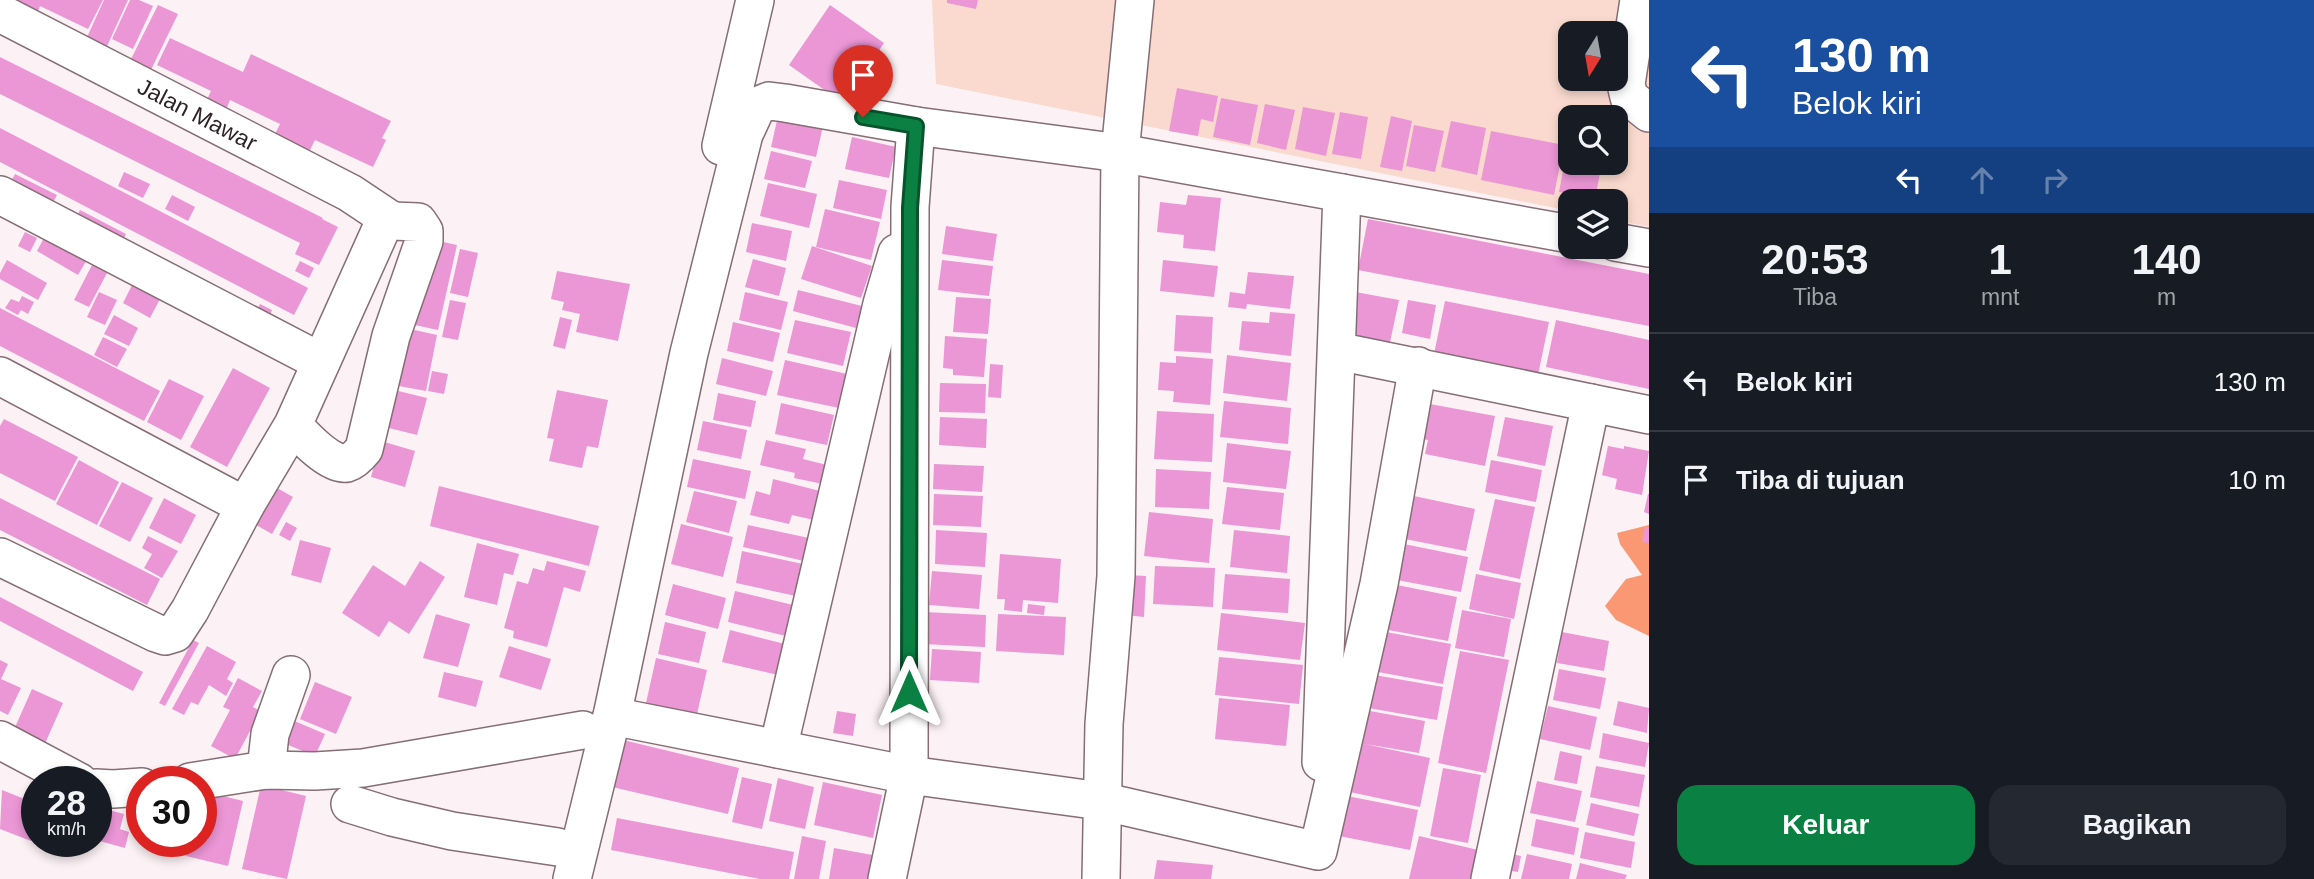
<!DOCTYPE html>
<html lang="id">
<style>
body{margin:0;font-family:Arial,sans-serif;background:#242831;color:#f1f3f6;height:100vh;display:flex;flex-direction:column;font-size:26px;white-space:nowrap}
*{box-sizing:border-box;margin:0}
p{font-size:23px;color:#9ea1a6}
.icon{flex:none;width:38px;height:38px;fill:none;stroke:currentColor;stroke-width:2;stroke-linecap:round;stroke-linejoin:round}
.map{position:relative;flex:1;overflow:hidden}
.panel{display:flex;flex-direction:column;background:#171b24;width:665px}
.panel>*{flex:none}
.hud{background:#1a4fa0;color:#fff;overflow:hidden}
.needle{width:46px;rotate:191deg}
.buttons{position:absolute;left:1558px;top:21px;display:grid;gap:14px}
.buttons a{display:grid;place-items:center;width:70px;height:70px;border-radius:14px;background:#171b24;box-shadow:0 4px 10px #0003;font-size:35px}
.speed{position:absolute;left:21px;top:766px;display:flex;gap:14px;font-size:35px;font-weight:700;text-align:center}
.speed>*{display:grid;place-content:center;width:91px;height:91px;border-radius:50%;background:#171b24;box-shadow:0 4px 10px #0003;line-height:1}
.speed small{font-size:18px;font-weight:400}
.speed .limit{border:10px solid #d22;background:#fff;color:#111}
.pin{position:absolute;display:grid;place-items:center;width:60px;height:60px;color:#fff;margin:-72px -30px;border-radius:50% 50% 50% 0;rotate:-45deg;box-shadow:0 0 7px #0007}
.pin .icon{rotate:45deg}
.me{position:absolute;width:77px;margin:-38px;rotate:0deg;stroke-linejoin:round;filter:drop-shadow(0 0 5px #0008)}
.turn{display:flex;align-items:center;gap:24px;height:147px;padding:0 28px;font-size:32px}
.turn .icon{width:91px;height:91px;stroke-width:2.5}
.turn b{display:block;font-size:49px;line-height:60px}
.lanes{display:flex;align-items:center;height:66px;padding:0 28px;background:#0003;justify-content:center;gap:35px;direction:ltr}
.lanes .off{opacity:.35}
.eta{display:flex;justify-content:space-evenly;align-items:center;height:119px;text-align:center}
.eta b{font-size:42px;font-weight:800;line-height:49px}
.primary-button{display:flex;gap:14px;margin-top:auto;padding:14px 28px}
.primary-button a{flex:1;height:80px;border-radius:21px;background:#0b8043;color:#fff;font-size:28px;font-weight:800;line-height:80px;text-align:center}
.primary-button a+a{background:#242831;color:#f1f3f6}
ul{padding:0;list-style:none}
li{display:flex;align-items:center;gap:21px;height:98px;padding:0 28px;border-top:2px solid #363941}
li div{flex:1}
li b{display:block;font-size:26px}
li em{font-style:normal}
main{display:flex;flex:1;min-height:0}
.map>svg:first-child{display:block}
</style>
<main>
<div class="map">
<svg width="1649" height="879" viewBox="0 0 1649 879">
<rect width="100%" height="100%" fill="#fcf1f4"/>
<path fill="#fadace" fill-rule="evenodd" d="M 932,0 L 1649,0 L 1649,227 L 1615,220 L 1615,201 L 1570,201 L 1570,211 L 936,84 ZM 1570,33 L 1615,33 L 1615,79 L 1570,79 ZM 1570,117 L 1615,117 L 1615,163 L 1570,163 Z"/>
<path fill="#f99872" d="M 1649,525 L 1649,636 L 1616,620 L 1605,606 L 1626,579 L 1642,575 L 1620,544 L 1617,533 Z"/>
<path fill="#eb96d5" d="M 17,0 L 103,0 L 88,29 L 40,6 L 36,17 L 14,6 Z
M 104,0 L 128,0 L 103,55 L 83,46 Z
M 130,0 L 139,0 L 153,6 L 133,49 L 112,39 Z
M 947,0 L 978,0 L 976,9 L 947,3 Z
M 158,5 L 178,14 L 149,74 L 128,65 Z
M 830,5 L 884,43 L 843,103 L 789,65 Z
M 170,38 L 243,72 L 251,54 L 391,121 L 382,138 L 386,140 L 373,167 L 315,140 L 305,160 L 270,144 L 280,124 L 230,100 L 223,117 L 203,108 L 211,91 L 157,65 Z
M 0,57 L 323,218 L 322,219 L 338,227 L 319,265 L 295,254 L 300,243 L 0,94 Z
M 1177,88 L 1218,96 L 1213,122 L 1201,119 L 1198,136 L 1169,131 Z
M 1221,98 L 1258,105 L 1250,145 L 1213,137 Z
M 1265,104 L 1295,110 L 1286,150 L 1257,143 Z
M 1303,107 L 1335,113 L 1326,156 L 1295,149 Z
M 1340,112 L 1368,117 L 1361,159 L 1332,154 Z
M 778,116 L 823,126 L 816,157 L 771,147 Z
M 1391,116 L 1412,121 L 1402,171 L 1380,167 Z
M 1451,121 L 1486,128 L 1477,175 L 1441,167 Z
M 1414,125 L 1444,131 L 1435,172 L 1406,166 Z
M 0,128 L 308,288 L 294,315 L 0,162 Z
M 1491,131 L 1564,145 L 1554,195 L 1481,180 Z
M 852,137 L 896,147 L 889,178 L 845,169 Z
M 1568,145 L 1570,163 L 1602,163 L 1595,199 L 1559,192 Z
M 771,151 L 812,161 L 805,188 L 764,179 Z
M 124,172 L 150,184 L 143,198 L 118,186 Z
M 15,174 L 57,195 L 50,208 L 8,187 Z
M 839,180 L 887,190 L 881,219 L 833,208 Z
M 768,183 L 817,194 L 809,228 L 760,216 Z
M 172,195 L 195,207 L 188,221 L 165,209 Z
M 1188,195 L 1221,198 L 1215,251 L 1183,248 L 1184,235 L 1157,232 L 1160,202 L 1186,205 Z
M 825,209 L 880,222 L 871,260 L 816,247 Z
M 80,210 L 126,234 L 120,246 L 74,222 Z
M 1368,219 L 1649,274 L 1649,326 L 1358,270 Z
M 752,223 L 792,231 L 786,261 L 746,252 Z
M 946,226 L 997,234 L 993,261 L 942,254 Z
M 25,232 L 37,238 L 30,252 L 18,246 Z
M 46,234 L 88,258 L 78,275 L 37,251 Z
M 429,239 L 457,245 L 438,330 L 410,324 Z
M 812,246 L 872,266 L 861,298 L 801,279 Z
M 460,249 L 478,253 L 468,297 L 450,293 Z
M 753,259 L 786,268 L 779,296 L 745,287 Z
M 7,260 L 47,283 L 38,300 L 0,279 L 0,273 Z
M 942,260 L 993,266 L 989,296 L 938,290 Z
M 1163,260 L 1218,266 L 1214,297 L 1160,291 Z
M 300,261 L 314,268 L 309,278 L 295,271 Z
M 92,265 L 107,273 L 89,307 L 74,300 Z
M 557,271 L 630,284 L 618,341 L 576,332 L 580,314 L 562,310 L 564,302 L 551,299 Z
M 1248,272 L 1294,276 L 1290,309 L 1247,304 L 1246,309 L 1228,307 L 1230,292 L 1245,294 Z
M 133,283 L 161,297 L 150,318 L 123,303 Z
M 798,290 L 862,306 L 856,328 L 793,311 Z
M 1350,291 L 1399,300 L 1389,347 L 1341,338 Z
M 99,292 L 117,300 L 105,325 L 87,317 Z
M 745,292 L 788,302 L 781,330 L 739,320 Z
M 22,296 L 34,302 L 28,314 L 21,310 L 18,315 L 5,308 L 11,299 L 19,302 Z
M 956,297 L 991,299 L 988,334 L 953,332 Z
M 450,300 L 466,303 L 458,340 L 442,337 Z
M 1408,300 L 1436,305 L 1430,339 L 1402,333 Z
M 1445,301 L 1549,322 L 1538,375 L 1434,354 Z
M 260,304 L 272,310 L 268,320 L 255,314 Z
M 0,308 L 160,391 L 144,421 L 0,346 Z
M 1270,312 L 1295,314 L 1291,356 L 1239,350 L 1242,321 L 1269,323 Z
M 114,315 L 138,328 L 129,346 L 104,334 Z
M 1176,315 L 1213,317 L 1211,353 L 1174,351 Z
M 560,317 L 572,320 L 565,349 L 553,346 Z
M 795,320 L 851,332 L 843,366 L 787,353 Z
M 1556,320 L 1649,340 L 1649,389 L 1546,367 Z
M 733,322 L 780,333 L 773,362 L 727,351 Z
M 410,329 L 437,335 L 426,391 L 399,386 Z
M 945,336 L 987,339 L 984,377 L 953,375 L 953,369 L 943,368 Z
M 103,337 L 127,349 L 117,367 L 94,355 Z
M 1227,355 L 1291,363 L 1287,401 L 1223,393 Z
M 1176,356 L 1213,359 L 1210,405 L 1173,402 L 1174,391 L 1158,390 L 1160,362 L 1176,363 Z
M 722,358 L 773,371 L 766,396 L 716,384 Z
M 785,360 L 847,374 L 839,408 L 777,395 Z
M 990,364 L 1003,365 L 1001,398 L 988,397 Z
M 233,368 L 270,388 L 227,467 L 190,447 Z
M 432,371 L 448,374 L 444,394 L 428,391 Z
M 169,379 L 204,396 L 181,440 L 147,422 Z
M 940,383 L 986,384 L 985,413 L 939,412 Z
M 390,389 L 427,398 L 417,435 L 381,426 Z
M 557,390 L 608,400 L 598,448 L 587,446 L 582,468 L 549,461 L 554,439 L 547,438 Z
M 718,393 L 756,401 L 751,427 L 713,420 Z
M 1224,401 L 1291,408 L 1288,444 L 1220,437 Z
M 1419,402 L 1495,416 L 1485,466 L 1425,454 L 1428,440 L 1412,437 Z
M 781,403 L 834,415 L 827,445 L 775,434 Z
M 1157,411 L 1214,414 L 1212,462 L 1154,459 Z
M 940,417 L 987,419 L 986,448 L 939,445 Z
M 1505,417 L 1553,426 L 1545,466 L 1497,456 Z
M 4,419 L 78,457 L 55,501 L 0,473 L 0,426 Z
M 703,421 L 747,430 L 741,459 L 697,450 Z
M 766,440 L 806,449 L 803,459 L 827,465 L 823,484 L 794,478 L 795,473 L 760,465 Z
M 381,441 L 415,451 L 405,487 L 371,477 Z
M 1227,443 L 1291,451 L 1286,489 L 1223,482 Z
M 1608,446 L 1624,449 L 1624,446 L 1649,451 L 1642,495 L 1615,489 L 1617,479 L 1602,475 Z
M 693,459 L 751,471 L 745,499 L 687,487 Z
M 79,460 L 119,482 L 97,525 L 56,504 Z
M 1491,460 L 1542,470 L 1536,502 L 1485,492 Z
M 934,464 L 984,466 L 982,492 L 933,489 Z
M 1156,469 L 1211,472 L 1209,509 L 1155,507 Z
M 773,479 L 820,491 L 814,520 L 792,515 L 789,524 L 750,515 L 756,491 L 770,495 Z
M 122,482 L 153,498 L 130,542 L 99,526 Z
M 270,484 L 293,497 L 272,534 L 249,521 Z
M 439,486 L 599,526 L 589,566 L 430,526 Z
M 1227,487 L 1284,493 L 1280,530 L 1222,524 Z
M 694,491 L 737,501 L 729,533 L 686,522 Z
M 934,494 L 983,496 L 981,527 L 933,525 Z
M 1648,494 L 1649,494 L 1649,514 L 1644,512 Z
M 1414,496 L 1475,509 L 1466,551 L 1405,539 Z
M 0,498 L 160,579 L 147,605 L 0,530 Z
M 164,498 L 196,515 L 181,544 L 149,528 Z
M 1495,499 L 1535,507 L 1520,579 L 1479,570 Z
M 1149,512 L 1213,519 L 1209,563 L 1144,556 Z
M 286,522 L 297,528 L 290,541 L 279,535 Z
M 681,524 L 733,537 L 723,577 L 671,564 Z
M 748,525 L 809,538 L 804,561 L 743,547 Z
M 1645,527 L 1649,527 L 1649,543 L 1642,542 Z
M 936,530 L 987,533 L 985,567 L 935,564 Z
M 1234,530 L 1290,536 L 1287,573 L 1230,567 Z
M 148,536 L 178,551 L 162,578 L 144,568 L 152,554 L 142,548 Z
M 300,540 L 331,548 L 321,583 L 291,575 Z
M 1394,542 L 1468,557 L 1461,592 L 1386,578 Z
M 477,543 L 519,554 L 513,575 L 504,573 L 497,605 L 464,597 Z
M 742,551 L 803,564 L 796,596 L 736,583 Z
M 1000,554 L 1061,559 L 1058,603 L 1023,600 L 1022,612 L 1004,610 L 1005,599 L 997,599 Z
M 420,561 L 445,577 L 409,634 L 389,621 L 379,637 L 342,613 L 373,565 L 405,586 Z
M 547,561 L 586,571 L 580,592 L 564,587 L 547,647 L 513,638 L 514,631 L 504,628 L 517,581 L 528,584 L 533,568 L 544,571 Z
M 1155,566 L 1215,568 L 1213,607 L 1153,604 Z
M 932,571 L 982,575 L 979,609 L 929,605 Z
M 1225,574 L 1290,579 L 1288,613 L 1222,609 Z
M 1476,574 L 1521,583 L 1514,619 L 1469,609 Z
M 1128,575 L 1146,576 L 1144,617 L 1126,615 Z
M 673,584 L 726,598 L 718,629 L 665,615 Z
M 1392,584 L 1457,597 L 1448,641 L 1383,629 Z
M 735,591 L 793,605 L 786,636 L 728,622 Z
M 0,597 L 143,672 L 133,691 L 0,621 Z
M 1028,604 L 1045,606 L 1044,615 L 1027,613 Z
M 1462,610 L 1511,619 L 1504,657 L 1455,648 Z
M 924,612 L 986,615 L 985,647 L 923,644 Z
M 1221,613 L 1305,623 L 1300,660 L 1217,650 Z
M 436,614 L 470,624 L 458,667 L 423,658 Z
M 998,614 L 1066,617 L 1064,655 L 996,651 Z
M 665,622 L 706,632 L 699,663 L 658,654 Z
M 1370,629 L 1451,644 L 1443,684 L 1362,669 Z
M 730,630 L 785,644 L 778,675 L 722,662 Z
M 1562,632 L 1609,641 L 1604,671 L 1557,663 Z
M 193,640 L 199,643 L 165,706 L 159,703 Z
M 207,646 L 236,662 L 227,679 L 233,683 L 226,696 L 209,685 L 198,705 L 191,702 L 184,715 L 172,709 Z
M 509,646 L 551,659 L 541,690 L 499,677 Z
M 932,649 L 981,652 L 979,683 L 930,680 Z
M 1460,651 L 1509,660 L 1486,773 L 1438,763 Z
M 1219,657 L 1303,665 L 1299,704 L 1215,695 Z
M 656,658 L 707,670 L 697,714 L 646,703 Z
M 0,660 L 8,664 L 1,679 L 21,688 L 8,715 L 0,711 Z
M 1559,669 L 1606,678 L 1600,709 L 1553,700 Z
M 444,672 L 483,681 L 476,707 L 438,697 Z
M 1363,673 L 1443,687 L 1437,720 L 1357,706 Z
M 238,678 L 262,691 L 253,707 L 269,716 L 259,735 L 250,731 L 235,759 L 211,746 L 230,710 L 223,707 Z
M 315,682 L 352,697 L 336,734 L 300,719 Z
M 32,689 L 63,703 L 43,748 L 12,734 Z
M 1219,698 L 1290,705 L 1286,746 L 1215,739 Z
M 1618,701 L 1649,708 L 1647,733 L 1613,725 Z
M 1548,706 L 1597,717 L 1590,750 L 1540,739 Z
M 1359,709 L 1425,721 L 1419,753 L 1365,744 L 1430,758 L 1420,807 L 1336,789 Z
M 837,711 L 856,714 L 853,736 L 833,733 Z
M 285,717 L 325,734 L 315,756 L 276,740 Z
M 1603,733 L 1649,743 L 1645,767 L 1599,758 Z
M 623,740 L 739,768 L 728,814 L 612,787 Z
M 1560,751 L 1582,756 L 1577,784 L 1554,780 Z
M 1596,766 L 1645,775 L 1639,807 L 1590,797 Z
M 1443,768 L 1481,775 L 1468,843 L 1430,836 Z
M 742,777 L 772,784 L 762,829 L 732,822 Z
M 778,778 L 814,787 L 805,829 L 769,821 Z
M 1537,781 L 1582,791 L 1575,822 L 1530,813 Z
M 823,782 L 882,795 L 873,838 L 814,825 Z
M 261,785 L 306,796 L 287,879 L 242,869 Z
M 2,790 L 37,804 L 37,827 L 31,841 L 0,829 Z
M 202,791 L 243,801 L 228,866 L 186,856 L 188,847 L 171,843 L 201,842 Z
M 1337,794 L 1418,810 L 1410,850 L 1329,834 Z
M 1591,803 L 1639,814 L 1634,836 L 1586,825 Z
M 98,807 L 124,814 L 120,829 L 129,832 L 125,848 L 96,840 Z
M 617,818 L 794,852 L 789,879 L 760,879 L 611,850 Z
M 1536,819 L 1579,828 L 1574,855 L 1531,846 Z
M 1585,832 L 1635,842 L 1631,868 L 1580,858 Z
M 802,836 L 826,841 L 819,879 L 794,879 Z
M 1419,836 L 1478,850 L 1471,879 L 1409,879 Z
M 35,842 L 72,842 L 68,854 Z
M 834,848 L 878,856 L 874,879 L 829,879 Z
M 1507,853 L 1521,856 L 1518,872 L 1504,870 Z
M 1527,854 L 1572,864 L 1569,879 L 1521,879 Z
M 1157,860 L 1213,865 L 1211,879 L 1154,879 Z
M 1580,863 L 1627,875 L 1625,879 L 1576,879 Z"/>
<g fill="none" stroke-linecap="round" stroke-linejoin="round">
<g stroke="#856e75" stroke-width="40">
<g id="minor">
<path d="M 1639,0 L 1626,84 L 1629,97 L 1649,113"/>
<path id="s1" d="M 0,13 L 350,193 L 392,221"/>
<path d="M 721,146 L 755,0"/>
<path d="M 0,195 L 321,362"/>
<path d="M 1615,242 L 1649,248"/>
<path d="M 1337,351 L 1591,403"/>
<path d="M 0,376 L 245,506"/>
<path d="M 0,557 L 156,633 L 165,636 L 175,633 L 190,610 L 245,506 L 293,425 L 382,227 L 392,221 L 418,222 L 424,231 L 424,241 L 391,336 L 364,449 C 360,454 354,461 347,463 C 330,466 303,436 293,425"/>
<path d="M 612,716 L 909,775 L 1101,801 L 1318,851 L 1379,584 L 1418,366"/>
<path d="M 0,740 L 79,782"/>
<path d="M 778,749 L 882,304 L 897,253"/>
<path d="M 1321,762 L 1342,193"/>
<path d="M 266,770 L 270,734 L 291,675"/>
<path d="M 190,782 L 266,770 L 315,771 L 363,768 L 583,730"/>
<path d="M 96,788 L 113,789 L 142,787"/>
<path d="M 350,804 L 392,817 L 452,831 L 558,847"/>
<path d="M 572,879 L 612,716 L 689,353 L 744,134 L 757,106 L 769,101 L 785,103 L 916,126 L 1120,153 L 1570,234"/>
<path d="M 887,879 L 909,775 L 910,207 L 916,126"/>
<path d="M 1101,879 L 1104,724 L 1116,576 L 1120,153 L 1135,0"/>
<path d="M 1490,879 L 1591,403 L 1649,415"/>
</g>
</g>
<use href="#minor" stroke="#fff" stroke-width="37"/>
</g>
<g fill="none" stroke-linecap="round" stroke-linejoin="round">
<g stroke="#07532c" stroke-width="18">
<path id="route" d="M 863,117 L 916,126 L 910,208 L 909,692"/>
</g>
<use href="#route" stroke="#0b8043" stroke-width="12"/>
</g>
<g text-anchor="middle" stroke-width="5" stroke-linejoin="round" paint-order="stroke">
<g font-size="23" fill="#2e2427" stroke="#fcf1f4">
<text dy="8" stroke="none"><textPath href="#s1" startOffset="222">Jalan Mawar</textPath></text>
</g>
</g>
</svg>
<div class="buttons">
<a><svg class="needle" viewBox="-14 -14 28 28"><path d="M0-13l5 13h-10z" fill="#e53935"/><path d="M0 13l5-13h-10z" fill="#9ea1a6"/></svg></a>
<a><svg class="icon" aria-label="search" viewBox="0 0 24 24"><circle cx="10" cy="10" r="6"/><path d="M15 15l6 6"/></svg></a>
<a><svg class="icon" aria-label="layers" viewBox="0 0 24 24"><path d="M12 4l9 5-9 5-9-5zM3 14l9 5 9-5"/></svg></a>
</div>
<div class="speed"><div>28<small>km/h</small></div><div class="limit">30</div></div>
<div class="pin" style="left:863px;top:117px;background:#d93025"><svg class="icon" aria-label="arrive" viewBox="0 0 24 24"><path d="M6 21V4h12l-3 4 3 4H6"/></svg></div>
<svg class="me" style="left:909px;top:692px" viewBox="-20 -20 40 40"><path d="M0-17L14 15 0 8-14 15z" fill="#0b8043" stroke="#fff" stroke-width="4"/></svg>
</div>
<section class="panel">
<div class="hud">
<div class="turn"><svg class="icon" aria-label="left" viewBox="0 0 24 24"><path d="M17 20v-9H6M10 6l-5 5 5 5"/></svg><div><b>130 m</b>Belok kiri</div></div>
<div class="lanes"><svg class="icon" aria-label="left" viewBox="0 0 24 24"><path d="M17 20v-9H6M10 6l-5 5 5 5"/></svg><svg class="icon off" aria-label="ahead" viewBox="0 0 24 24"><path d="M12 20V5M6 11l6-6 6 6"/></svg><svg class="icon off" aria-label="right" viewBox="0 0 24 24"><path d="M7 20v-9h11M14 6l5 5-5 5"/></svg></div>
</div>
<div class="eta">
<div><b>20:53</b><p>Tiba</p></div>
<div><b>1</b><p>mnt</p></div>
<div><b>140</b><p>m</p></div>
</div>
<ul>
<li><svg class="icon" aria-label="left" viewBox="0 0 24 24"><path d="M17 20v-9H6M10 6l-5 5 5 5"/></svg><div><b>Belok kiri</b></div><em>130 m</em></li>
<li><svg class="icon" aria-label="arrive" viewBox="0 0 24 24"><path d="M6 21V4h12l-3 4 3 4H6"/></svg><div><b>Tiba di tujuan</b></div><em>10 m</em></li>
</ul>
<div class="primary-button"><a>Keluar</a><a>Bagikan</a></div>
</section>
</main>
